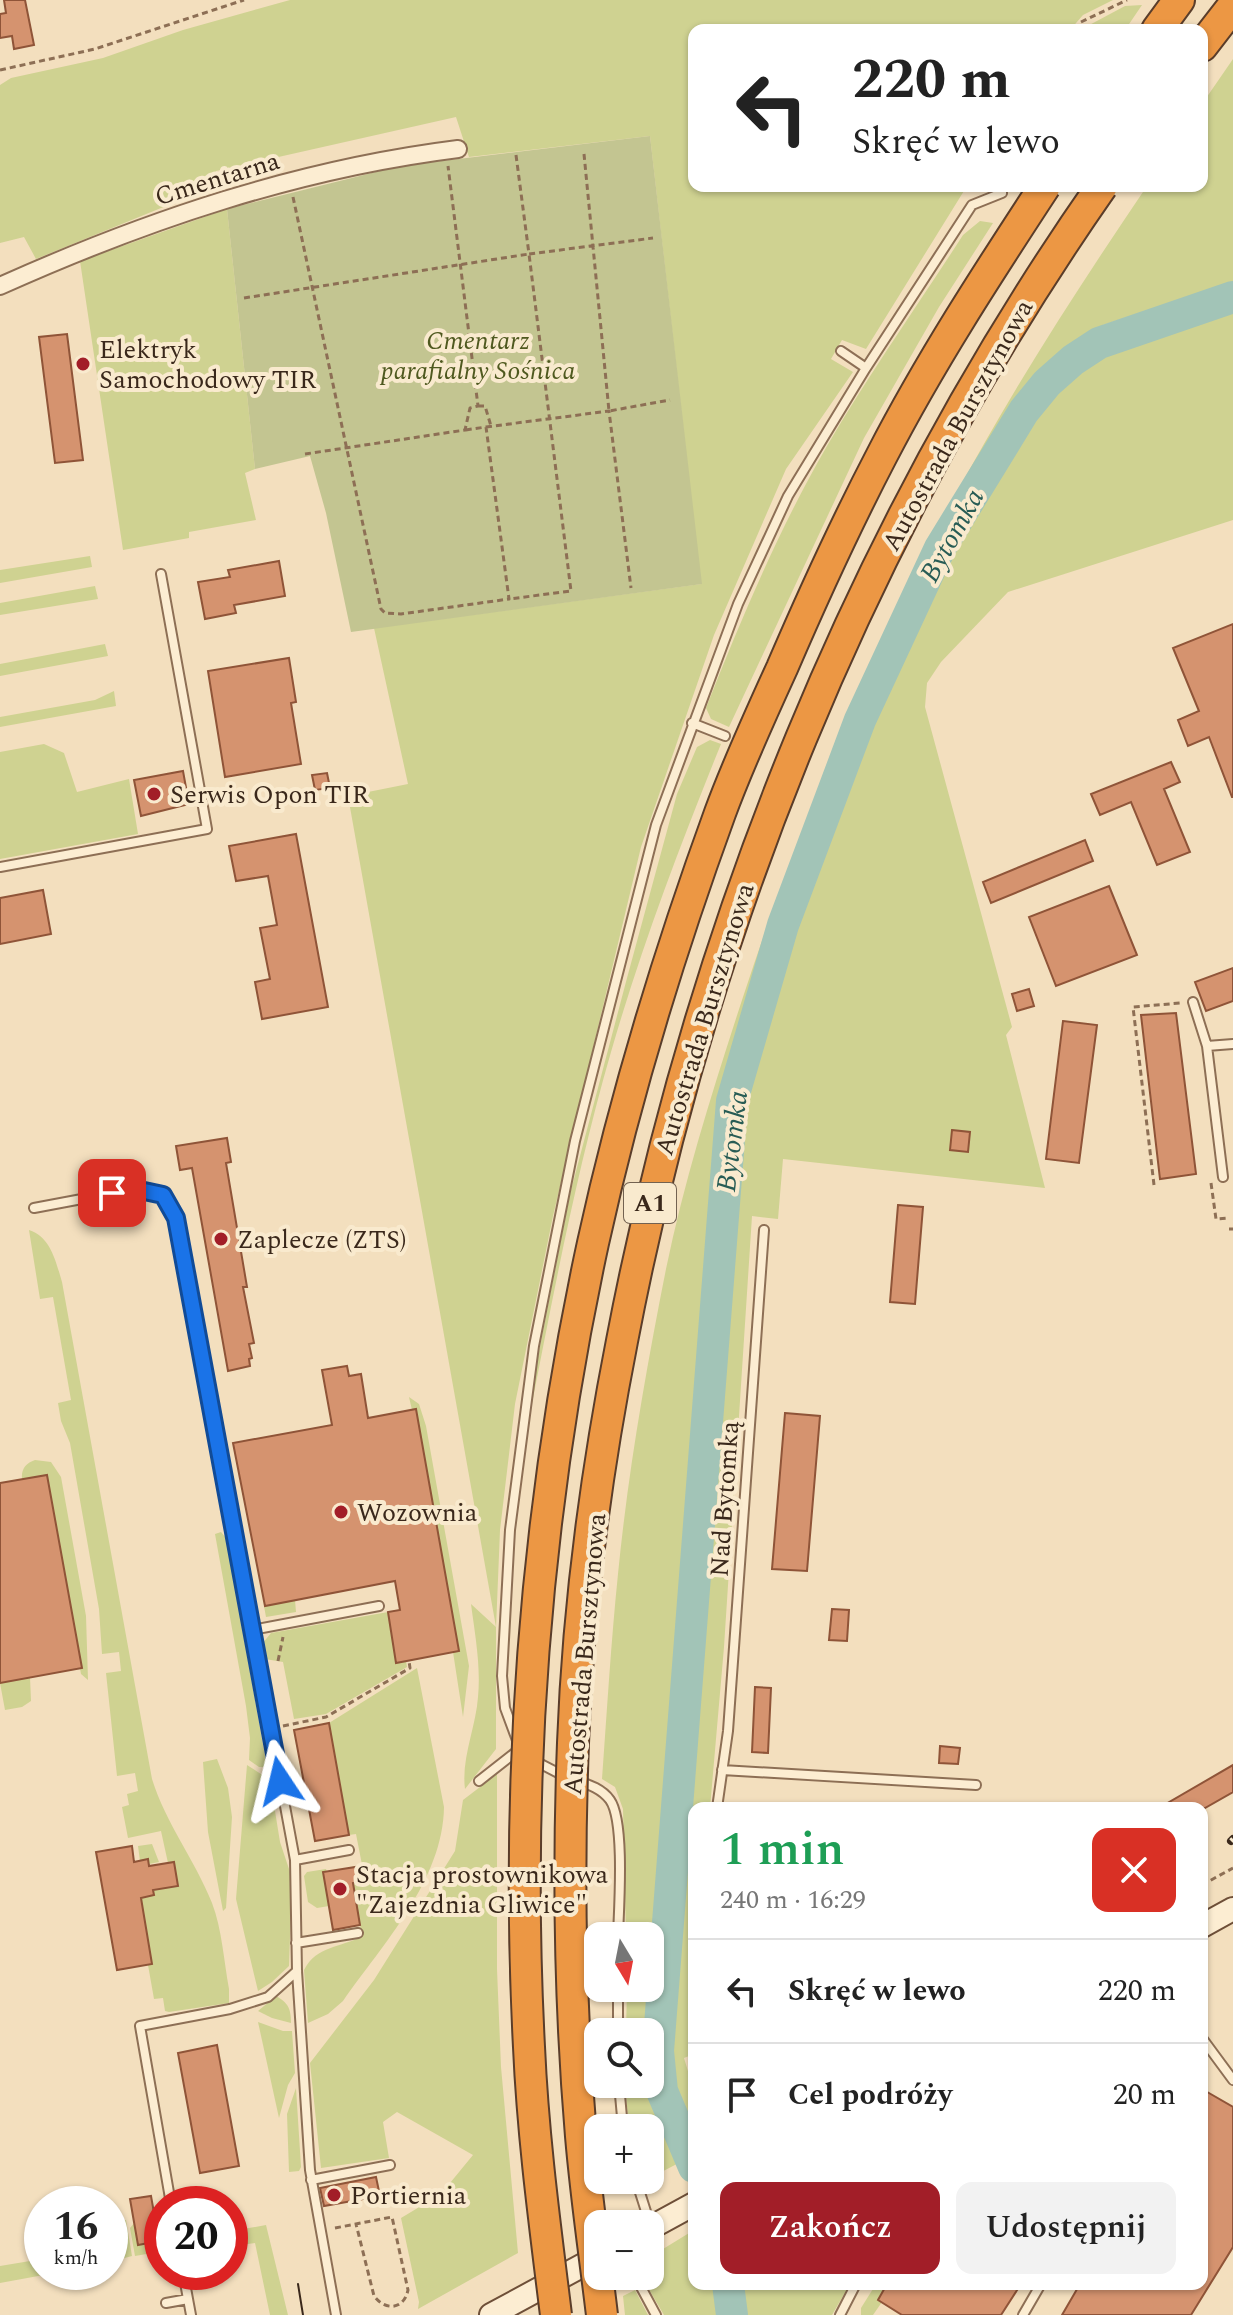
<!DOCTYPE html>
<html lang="pl">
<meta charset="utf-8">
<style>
body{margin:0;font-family:Spectral,serif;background:#f2f2f2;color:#222;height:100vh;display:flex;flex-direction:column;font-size:30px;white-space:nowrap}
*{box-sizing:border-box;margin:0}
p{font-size:26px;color:#767676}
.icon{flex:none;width:44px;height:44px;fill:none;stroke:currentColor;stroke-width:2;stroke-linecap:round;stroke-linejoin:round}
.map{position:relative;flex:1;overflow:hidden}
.panel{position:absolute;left:688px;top:1802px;width:520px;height:488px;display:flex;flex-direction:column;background:#fff;border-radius:16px;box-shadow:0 2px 6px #0004}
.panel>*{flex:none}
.top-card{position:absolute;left:688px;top:24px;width:520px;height:168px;border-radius:16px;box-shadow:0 2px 6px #0004;background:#fff;color:#222;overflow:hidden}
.needle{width:52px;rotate:170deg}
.buttons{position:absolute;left:584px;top:1922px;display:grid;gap:16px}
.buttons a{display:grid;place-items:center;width:80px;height:80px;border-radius:16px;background:#fff;box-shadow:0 2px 6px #0004;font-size:40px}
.speed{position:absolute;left:24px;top:2186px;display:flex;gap:16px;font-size:40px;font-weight:700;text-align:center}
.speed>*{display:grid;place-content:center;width:104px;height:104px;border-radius:50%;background:#fff;box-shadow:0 2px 6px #0004;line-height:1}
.speed small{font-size:20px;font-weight:400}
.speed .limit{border:12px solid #d22;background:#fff;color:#111}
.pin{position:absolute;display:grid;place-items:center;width:68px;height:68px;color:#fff;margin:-34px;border-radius:16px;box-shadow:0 4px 12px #0006}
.me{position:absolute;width:88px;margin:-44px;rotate:350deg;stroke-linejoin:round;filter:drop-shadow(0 0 6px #0008)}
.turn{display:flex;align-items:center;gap:28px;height:168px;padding:0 32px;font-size:36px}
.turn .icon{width:104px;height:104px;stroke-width:2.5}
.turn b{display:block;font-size:56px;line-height:68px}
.round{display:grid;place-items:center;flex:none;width:84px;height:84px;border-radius:16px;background:#f2f2f2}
.head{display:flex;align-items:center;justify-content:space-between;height:136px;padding:0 32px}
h1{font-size:48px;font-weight:600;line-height:60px;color:#1e9e55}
.action{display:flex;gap:16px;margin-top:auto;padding:16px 32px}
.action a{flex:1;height:92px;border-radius:16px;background:#a21e28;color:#fff;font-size:32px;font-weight:600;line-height:92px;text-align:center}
.action a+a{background:#f2f2f2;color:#222}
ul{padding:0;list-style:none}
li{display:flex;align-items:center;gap:24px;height:104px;padding:0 32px;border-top:2px solid #e0e0e0}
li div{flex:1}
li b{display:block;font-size:30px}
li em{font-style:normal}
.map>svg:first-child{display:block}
</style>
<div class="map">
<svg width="1233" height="2315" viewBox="0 0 1233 2315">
<rect width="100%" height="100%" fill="#f3dfbe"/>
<path fill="#cfd291" d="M 1113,0 L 1083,15 L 1070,30 L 694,30 L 694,186 L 967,186 L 866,349 L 842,340 L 831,359 L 853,372 L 786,469 L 714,635 L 641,847 L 553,1216 L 515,1404 L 500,1530 L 496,1628 L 496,1749 L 465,1789 C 461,1759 476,1727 478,1697 C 481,1666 475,1635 471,1604 L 496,1627 L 348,796 L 408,784 L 374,628 L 701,584 L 650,136 L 469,157 L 456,117 L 216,171 L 220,188 L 188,197 L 36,259 L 24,237 L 0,243 L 0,85 L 11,78 L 103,58 L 183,30 L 290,0 Z
M 1142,5 L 1125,30 L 1080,30 L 1125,6 Z
M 1233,59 L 1233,282 L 1103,325 L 1058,360 L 1075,370 L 1130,336 L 1233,303 L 1233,520 L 1008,592 L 941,662 L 927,683 L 925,707 L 1012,1027 L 1006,1035 L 1045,1188 L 783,1159 L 778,1219 L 752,1216 L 724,1647 L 710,1808 L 694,1808 L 694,2054 L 684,2058 L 694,2091 L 694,2155 L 650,2178 L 650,2128 L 629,2128 L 625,2084 L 650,2084 L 650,2032 L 626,2032 L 627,1988 L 650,1988 L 650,1936 L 626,1936 L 623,1809 L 615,1787 L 602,1779 C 607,1711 611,1642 618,1574 C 628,1472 646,1370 666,1269 C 685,1177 714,1086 743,997 C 799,827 868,658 953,500 C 1011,391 1078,288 1147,186 L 1202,186 L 1202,104 Z
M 227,209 L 255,469 L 245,473 L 256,520 L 189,532 L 189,538 L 123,550 L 80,261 Z
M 980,221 L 993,223 L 939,307 L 864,438 L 729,727 L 711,719 L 706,708 C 741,619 779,529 827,446 C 869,374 918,305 963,235 Z
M 90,556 L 92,567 L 0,583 L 0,570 Z
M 95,586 L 98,599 L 0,615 L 0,603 Z
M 105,644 L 108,656 L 0,676 L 0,664 Z
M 114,691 L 116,706 L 0,727 L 0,717 L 95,700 Z
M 710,740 L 721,744 C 680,845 641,948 611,1052 C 576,1173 553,1296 529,1419 L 537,1362 L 570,1194 L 627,978 L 677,794 L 697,747 Z
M 44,744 L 64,753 L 77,792 L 129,779 L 138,834 L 0,859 L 0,752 Z
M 29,1230 C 51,1237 56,1262 62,1282 L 152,1779 C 166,1824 195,1860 212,1903 C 222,1929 224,1962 229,1989 L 229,2003 L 169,2012 L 165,2011 L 163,1998 L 154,1999 L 148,1965 L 152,1964 L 141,1898 L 154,1895 L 153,1889 L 178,1885 L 174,1862 L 168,1863 L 161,1831 L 128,1838 L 122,1807 L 129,1805 L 127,1794 L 138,1791 L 135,1773 L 117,1776 L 106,1673 L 121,1671 L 119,1652 L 102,1654 L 99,1609 L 70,1443 L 61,1421 L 58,1403 L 71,1400 L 53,1297 L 40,1299 Z
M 409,1397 L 419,1404 L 426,1426 L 469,1666 L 463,1717 L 453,1652 L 459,1650 L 416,1410 L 412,1410 Z
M 35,1460 L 51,1462 L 61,1477 L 86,1616 L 88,1680 L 81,1674 L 47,1475 L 22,1479 C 21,1469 26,1463 35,1460 Z
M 221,1532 L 226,1538 L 267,1767 L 259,1767 L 249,1760 L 250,1738 L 246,1706 L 215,1534 Z
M 295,1600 L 296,1612 L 266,1617 L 264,1606 Z
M 388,1612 L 396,1663 L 406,1661 L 407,1667 L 326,1714 L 294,1719 L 283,1662 L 265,1659 L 262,1644 L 271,1633 Z
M 417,1668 L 444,1807 C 443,1880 383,1944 343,2001 L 328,2014 L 308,2023 L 304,1970 C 317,1945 341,1948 362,1936 L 350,1868 L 354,1866 L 357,1882 L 365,1880 L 356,1834 L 349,1835 L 329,1723 Z
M 30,1677 L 31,1701 L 22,1707 L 5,1710 L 0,1683 Z
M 217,1759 L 228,1788 L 232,1817 L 226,1908 L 223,1911 L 208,1832 L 203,1762 Z
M 247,1765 L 270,1780 L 280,1842 L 292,1878 L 289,1966 L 272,1982 L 258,1991 L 236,1899 Z
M 497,1774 L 497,1969 L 501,2067 L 518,2253 L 418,2309 L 419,2302 L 401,2218 L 441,2194 L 473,2155 L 397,2112 L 383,2122 L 389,2158 L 321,2168 L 310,2063 L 374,1980 L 455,1851 L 463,1800 Z
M 152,1844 L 159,1862 L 149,1864 L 148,1860 L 140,1861 L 138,1846 Z
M 326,1869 L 327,1872 L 323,1873 L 329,1906 L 317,1908 L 308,1902 L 304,1876 L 307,1872 Z
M 276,1996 C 288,2003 291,2008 291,2023 L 272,2018 L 258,2011 Z
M 258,2022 L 283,2031 L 292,2031 L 295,2073 L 288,2085 L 279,2118 Z
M 296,2088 L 301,2167 L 299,2171 L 289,2172 L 287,2114 Z
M 126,2220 L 132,2256 L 110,2262 L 110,2223 Z
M 135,2222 L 150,2240 L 152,2253 L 135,2256 L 130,2228 Z
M 266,2225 L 288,2315 L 270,2315 L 255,2243 L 241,2245 L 238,2230 Z
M 694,2230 L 694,2284 L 718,2284 L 723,2315 L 664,2315 L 641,2276 L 650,2276 L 650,2257 Z
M 42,2259 L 42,2272 L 60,2272 L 0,2283 L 0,2266 Z
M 738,2284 L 850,2284 L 832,2315 L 741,2315 Z
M 876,2284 L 887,2284 L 878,2299 L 882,2302 L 873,2315 L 861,2315 L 861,2308 Z
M 635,2290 L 648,2315 L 625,2315 L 623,2296 Z"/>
<path fill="#c3c591" d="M 650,136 L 702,584 L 351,632 L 326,513 L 310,456 L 255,469 L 227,209 L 400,166 Z"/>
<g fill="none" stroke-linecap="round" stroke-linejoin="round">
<path stroke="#a2c4b7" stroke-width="32" d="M 694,2167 L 662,2091 L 658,2051 L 732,1101 L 783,925 L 860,720 L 940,548 L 1024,411 L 1047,383 L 1073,360 L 1099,343 L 1233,297
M 728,2284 L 732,2315"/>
</g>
<path fill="#d5936f" stroke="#8f5438" stroke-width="2" d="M 4,0 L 25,0 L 34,45 L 14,49 L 12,36 L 0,38 L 0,14 L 6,13 Z
M 67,334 L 83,460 L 55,463 L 39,337 Z
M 279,561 L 285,596 L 234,605 L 236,613 L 205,619 L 198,582 L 230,577 L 228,570 Z
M 1233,624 L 1233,797 L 1232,797 L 1209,737 L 1188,746 L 1178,720 L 1199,711 L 1173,648 Z
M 289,658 L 296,702 L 291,703 L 301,764 L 225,777 L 208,671 Z
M 1171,762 L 1180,782 L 1164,789 L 1190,852 L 1157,865 L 1131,802 L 1100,815 L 1091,794 Z
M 183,771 L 189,804 L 141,816 L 134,780 Z
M 327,773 L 330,788 L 315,790 L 312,775 Z
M 296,834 L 328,1007 L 262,1019 L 255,982 L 270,979 L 260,928 L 277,925 L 268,876 L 236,881 L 229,846 Z
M 1085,840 L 1093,861 L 991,903 L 983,882 Z
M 1109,886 L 1137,955 L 1056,986 L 1029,917 Z
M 43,890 L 51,934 L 0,944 L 0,898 Z
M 1233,968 L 1233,1001 L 1206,1011 L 1195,982 Z
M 1029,989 L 1034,1006 L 1017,1011 L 1012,994 Z
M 1176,1013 L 1196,1174 L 1160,1179 L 1141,1015 Z
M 1063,1021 L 1097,1025 L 1079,1163 L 1046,1159 Z
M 952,1130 L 970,1132 L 968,1152 L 950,1150 Z
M 227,1138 L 231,1162 L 226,1163 L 247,1287 L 243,1287 L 254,1343 L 249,1344 L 252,1358 L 249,1359 L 250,1366 L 228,1371 L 192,1168 L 180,1170 L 176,1146 Z
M 118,1167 L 121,1181 L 85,1188 L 82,1175 Z
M 898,1205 L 923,1207 L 915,1304 L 890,1302 Z
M 347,1366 L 349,1376 L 361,1374 L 368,1418 L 416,1409 L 459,1651 L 396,1663 L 388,1612 L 400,1610 L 395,1581 L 265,1606 L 233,1443 L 332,1425 L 322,1370 Z
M 785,1413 L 820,1416 L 807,1571 L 772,1569 Z
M 47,1475 L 82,1668 L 0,1683 L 0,1483 Z
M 832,1609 L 849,1610 L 847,1641 L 829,1640 Z
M 755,1687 L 771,1688 L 768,1753 L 752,1752 Z
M 329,1723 L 349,1835 L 315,1841 L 294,1730 Z
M 940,1746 L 960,1748 L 958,1764 L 939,1763 Z
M 1233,1765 L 1233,1792 L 1205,1808 L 1159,1808 Z
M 132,1846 L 134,1862 L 148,1859 L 149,1866 L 174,1862 L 178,1886 L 153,1890 L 154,1895 L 141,1898 L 152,1964 L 117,1970 L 96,1852 Z
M 362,1866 L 365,1881 L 353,1883 L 360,1925 L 333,1930 L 323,1872 Z
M 217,2045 L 239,2166 L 200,2173 L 178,2053 Z
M 1202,2089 L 1233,2107 L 1233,2247 L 1191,2315 L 1062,2315 L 1080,2284 L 1202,2284 Z
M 376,2177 L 380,2196 L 324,2206 L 320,2188 Z
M 151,2196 L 159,2241 L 138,2245 L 130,2199 Z
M 887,2284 L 1021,2284 L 1001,2315 L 902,2315 L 878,2300 Z"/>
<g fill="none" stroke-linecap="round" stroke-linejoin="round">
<g stroke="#8d6f55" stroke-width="12">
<path id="service" d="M 841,351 L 866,368
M 692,723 L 725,736
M 0,867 L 207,829 L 161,574
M 1193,1002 L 1207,1046 L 1223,1177
M 1207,1046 L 1233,1044
M 34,1208 L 135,1189 L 163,1195 L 176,1218 L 295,1860 L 297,1971 L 310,2170 L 336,2315
M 252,1630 L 379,1606
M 518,1743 L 505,1708 L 502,1676 L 510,1530 L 534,1346 L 575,1141 L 656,825 L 738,604 L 788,496 L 866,368 L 972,205 L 1002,193
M 535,1761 L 566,1777
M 722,1770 L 976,1785
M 479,1781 L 521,1748
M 578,1781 C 590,1785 602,1789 610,1800 C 625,1821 619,1907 618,1936
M 717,1808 L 728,1731 L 764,1230
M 295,1860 L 349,1850
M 296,1943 L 358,1933
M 618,2032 L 618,1988
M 1202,2038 L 1233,2080
M 619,2084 L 623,2128
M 311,2180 L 390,2165
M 636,2180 L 650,2224
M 171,2204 L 140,2026 L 230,2009 L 268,1997 L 297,1971
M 183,2272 L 191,2315
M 635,2276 L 656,2315
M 166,2303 L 188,2299
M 840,2315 L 856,2284
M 1023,2315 L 1041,2284"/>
</g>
<g stroke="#8d6f55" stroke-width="20">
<path id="minor" d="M 0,286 C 147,220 298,169 458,149"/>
</g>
<g stroke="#6e4f38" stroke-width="26">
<path id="secondary" d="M 1202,1926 L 1233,1909
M 650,2228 L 694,2204
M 491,2315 L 598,2257"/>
</g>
<g stroke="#5a3d2a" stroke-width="34">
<path id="motorway" d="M 1157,30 L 1179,0
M 1202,46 L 1233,6"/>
</g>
<path stroke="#8d6f55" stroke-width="3" stroke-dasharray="6 4" stroke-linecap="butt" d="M 1075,30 L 1081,22 L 1127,0
M 0,70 L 95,49 L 244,0
M 584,154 L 609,411 L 670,400
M 516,155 L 529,254 L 653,238
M 293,197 L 381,609 L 385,613 L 401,614 L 509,599 L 486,427 L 465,430
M 244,298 L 529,254 L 571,591 L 509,599
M 478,406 L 485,406 L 491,426
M 486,427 L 609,411 L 631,588
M 305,454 L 465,430 L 470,408 L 478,406 L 448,166
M 1211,1183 L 1216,1219 L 1229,1218
M 1154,1185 L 1133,1007 L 1181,1003
M 1229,1229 L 1233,1229
M 278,1661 L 283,1637
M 283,1726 L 326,1717 L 410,1668 L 409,1661
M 1202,1885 L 1233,1868
M 335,2228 L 392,2217 L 408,2290 C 404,2310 385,2311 374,2296 L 356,2224"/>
<use href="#service" stroke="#fcedd2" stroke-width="8"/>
<use href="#minor" stroke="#fcedd2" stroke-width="16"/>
<use href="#secondary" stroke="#fcedd2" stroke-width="22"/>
<use href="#motorway" stroke="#ec9744" stroke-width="30"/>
<path stroke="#3a281b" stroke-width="2" d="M 298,2284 L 303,2315"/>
<g stroke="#3a281b" stroke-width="8">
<path id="rail" d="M 1231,1841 L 1233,1839"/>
</g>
<use href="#rail" stroke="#f9eace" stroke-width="5" stroke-dasharray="15" stroke-linecap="butt"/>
<g stroke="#5a3d2a" stroke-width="34" stroke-linecap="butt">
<path id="motorway-bridge" d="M 556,2315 C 545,2226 533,2137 529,2047 C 515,1779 536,1506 593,1243 C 625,1097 669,953 720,813 C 738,764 760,716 782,668 C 813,596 846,524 882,455 C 930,362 988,273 1045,186
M 602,2315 C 595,2256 586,2196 581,2136 C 570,2006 568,1873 573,1743 C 578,1608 596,1473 622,1341 C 701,928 861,531 1102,186"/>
</g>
<use href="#motorway-bridge" stroke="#ec9744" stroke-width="30"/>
</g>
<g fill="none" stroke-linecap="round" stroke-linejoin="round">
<g stroke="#114b97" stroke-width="20">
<path id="route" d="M 112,1193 L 135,1189 L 163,1195 L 176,1218 L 280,1781"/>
</g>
<use href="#route" stroke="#1a73e8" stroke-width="14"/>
</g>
<g fill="#a21e28" stroke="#f9eace" stroke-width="3">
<circle cx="83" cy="364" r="8"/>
<circle cx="154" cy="794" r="8"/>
<circle cx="221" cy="1239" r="8"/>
<circle cx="341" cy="1512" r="8"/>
<circle cx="340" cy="1889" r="8"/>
<circle cx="334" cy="2195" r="8"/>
</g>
<g text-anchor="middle" stroke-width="8" stroke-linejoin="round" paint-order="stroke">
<rect fill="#f9eace" stroke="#736251" stroke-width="2" x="624" y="1183" width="52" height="40" rx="6"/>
<g font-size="24" font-weight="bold" fill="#3a281b">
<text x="650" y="1211">A1</text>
</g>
<g font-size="26" fill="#3a281b" stroke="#f9eace">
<text transform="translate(217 178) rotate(-17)" y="9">Cmentarna</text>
<text transform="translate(957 425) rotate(-61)" y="9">Autostrada Bursztynowa</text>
<text transform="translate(704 1019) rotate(-73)" y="9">Autostrada Bursztynowa</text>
<text transform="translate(724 1499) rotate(-86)" y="9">Nad Bytomką</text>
<text transform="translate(584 1654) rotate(-85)" y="9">Autostrada Bursztynowa</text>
</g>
<g font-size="26" font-style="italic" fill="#4f591f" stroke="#f9eace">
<text x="478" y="349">Cmentarz<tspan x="478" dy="30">parafialny Sośnica</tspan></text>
</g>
<g font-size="26" fill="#3a281b" stroke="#f9eace" text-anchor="start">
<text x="99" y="358">Elektryk<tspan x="99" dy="30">Samochodowy TIR</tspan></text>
<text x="170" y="803">Serwis Opon TIR</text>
<text x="237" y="1248">Zaplecze (ZTS)</text>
<text x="357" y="1521">Wozownia</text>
<text x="356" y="1883">Stacja prostownikowa<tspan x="356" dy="30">"Zajezdnia Gliwice"</tspan></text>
<text x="350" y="2204">Portiernia</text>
</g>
<g font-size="28" font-style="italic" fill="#285c55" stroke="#f9eace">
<text transform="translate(951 535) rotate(-61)" y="10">Bytomka</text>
<text transform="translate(731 1141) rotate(-83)" y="10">Bytomka</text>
</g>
</g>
</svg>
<div class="buttons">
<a><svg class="needle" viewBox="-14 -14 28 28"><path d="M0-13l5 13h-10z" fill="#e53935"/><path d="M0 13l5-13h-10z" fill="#767676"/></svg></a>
<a><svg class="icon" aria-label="search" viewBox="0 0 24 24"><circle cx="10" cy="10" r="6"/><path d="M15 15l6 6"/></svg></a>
<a>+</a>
<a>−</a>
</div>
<div class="speed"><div>16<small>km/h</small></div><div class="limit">20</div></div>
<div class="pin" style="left:112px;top:1193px;background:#d93025"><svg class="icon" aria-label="arrive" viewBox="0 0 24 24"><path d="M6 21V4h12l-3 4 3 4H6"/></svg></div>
<svg class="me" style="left:280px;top:1781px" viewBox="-20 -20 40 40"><path d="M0-17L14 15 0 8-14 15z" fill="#1a73e8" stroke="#fff" stroke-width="4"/></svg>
<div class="top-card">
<div class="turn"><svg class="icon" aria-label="left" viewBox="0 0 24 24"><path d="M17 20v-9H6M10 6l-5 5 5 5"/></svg><div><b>220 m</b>Skręć w lewo</div></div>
</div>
<section class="panel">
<div class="head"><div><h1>1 min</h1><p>240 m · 16:29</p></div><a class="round" style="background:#d93025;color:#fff"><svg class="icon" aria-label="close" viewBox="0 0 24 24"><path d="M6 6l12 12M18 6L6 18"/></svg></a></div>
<ul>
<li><svg class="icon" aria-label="left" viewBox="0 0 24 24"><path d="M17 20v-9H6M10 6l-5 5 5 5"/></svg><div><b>Skręć w lewo</b></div><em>220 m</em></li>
<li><svg class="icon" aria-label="arrive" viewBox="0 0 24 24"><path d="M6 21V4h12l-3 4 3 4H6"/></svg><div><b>Cel podróży</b></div><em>20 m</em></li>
</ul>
<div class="action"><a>Zakończ</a><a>Udostępnij</a></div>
</section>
</div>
